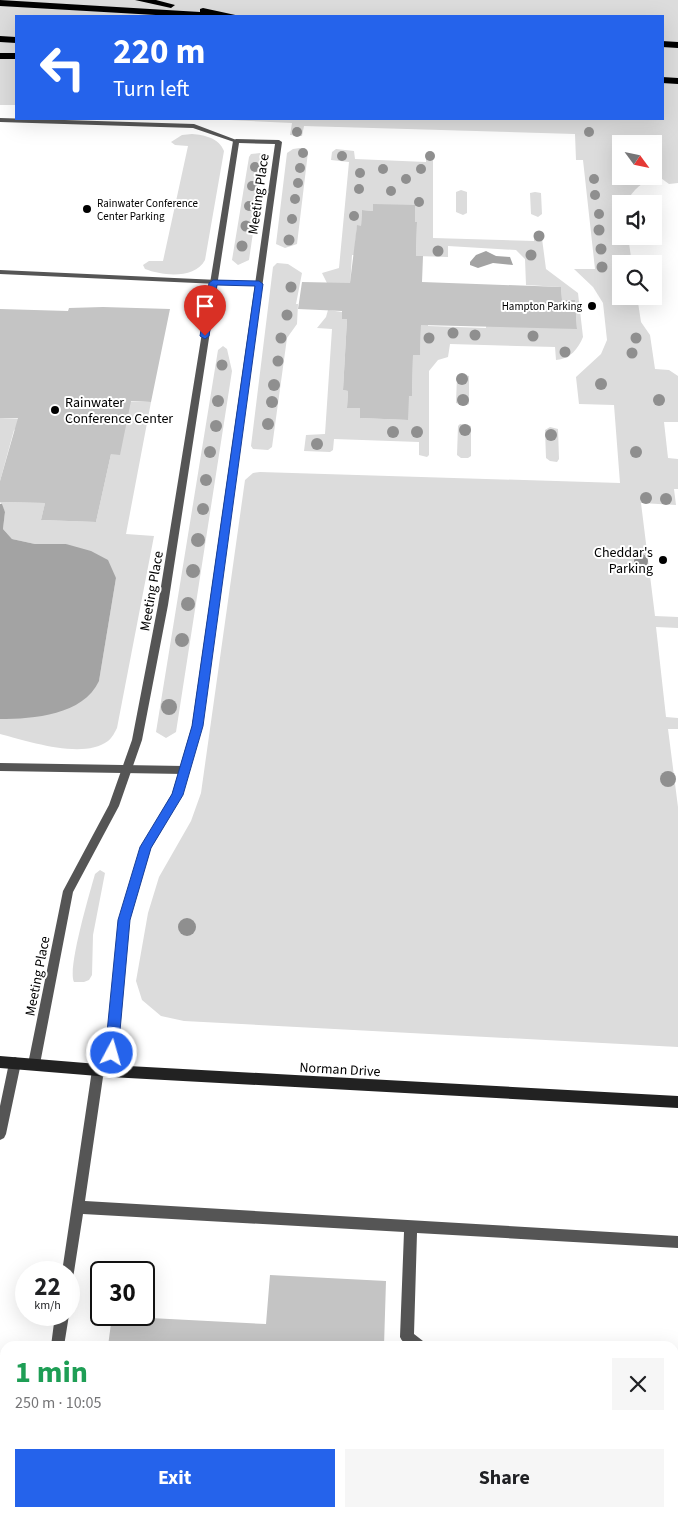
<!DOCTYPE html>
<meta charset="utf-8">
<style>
body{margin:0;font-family:"Source Sans 3",sans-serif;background:#f6f6f6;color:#202124;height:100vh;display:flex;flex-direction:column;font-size:19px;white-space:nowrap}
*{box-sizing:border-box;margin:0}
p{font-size:16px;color:#757577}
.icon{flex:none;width:28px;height:28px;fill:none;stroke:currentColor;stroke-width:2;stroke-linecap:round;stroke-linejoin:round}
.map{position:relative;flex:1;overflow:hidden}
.panel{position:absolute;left:0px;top:1341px;width:679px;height:176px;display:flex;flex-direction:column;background:#fff;border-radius:15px 15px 0 0;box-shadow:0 5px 20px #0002}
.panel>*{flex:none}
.top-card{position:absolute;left:15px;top:15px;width:649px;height:105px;border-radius:0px;box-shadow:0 5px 20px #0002;background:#2563eb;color:#fff;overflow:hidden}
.needle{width:32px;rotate:123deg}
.controls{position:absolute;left:612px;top:135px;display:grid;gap:10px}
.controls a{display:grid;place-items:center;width:50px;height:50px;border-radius:0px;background:#fff;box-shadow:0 5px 20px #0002;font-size:25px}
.speed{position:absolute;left:15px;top:1261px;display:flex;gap:10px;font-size:25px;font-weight:700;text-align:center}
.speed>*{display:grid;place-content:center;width:65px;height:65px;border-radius:50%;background:#fff;box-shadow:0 5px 20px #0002;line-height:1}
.speed small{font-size:12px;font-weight:400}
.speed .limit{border:2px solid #111;border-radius:8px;background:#fff;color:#111}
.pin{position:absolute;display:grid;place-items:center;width:42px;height:42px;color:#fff;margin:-51px -21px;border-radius:50% 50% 50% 0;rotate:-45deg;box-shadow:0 0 5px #0007}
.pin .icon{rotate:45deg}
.me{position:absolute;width:55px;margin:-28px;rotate:6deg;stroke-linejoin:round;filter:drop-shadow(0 0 4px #0008)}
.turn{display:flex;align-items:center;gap:18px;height:105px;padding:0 15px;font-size:22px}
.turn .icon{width:65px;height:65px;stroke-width:2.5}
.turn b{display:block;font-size:35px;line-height:42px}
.round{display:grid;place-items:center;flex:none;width:52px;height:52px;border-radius:0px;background:#f6f6f6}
.overview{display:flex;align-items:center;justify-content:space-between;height:85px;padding:0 15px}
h1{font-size:30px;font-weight:700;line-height:38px;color:#1e9e55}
.button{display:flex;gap:10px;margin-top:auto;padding:10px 15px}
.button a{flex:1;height:58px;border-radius:0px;background:#2563eb;color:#fff;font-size:20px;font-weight:700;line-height:58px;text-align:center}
.button a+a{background:#f6f6f6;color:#202124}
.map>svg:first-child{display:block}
</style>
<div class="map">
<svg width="678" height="1517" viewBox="0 0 678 1517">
<rect width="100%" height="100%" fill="#fff"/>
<path fill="#dcdcdc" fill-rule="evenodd" d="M 0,0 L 678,0 L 678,183 L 669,184 L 658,176 C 643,182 633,188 626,204 L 621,204 L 621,236 L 628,236 L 632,264 L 621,264 L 621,296 L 637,296 L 641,322 L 650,335 L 655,369 L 669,370 L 678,376 L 678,422 L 664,422 L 668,458 L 678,459 L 678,489 L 674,489 L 676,505 L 641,503 L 655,616 L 678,617 L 678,628 L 656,627 L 666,717 L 678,718 L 678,729 L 668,729 L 678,807 L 678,1047 L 184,1021 L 161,1016 L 142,1000 L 136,981 L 148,913 L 159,877 L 191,821 L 201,793 L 245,480 L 253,473 L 260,472 L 620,483 L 614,405 L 579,404 L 576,377 L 601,354 L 607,340 L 603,303 L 593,287 L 574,269 L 595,269 L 583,160 L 576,160 L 575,134 L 304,126 L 302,136 L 290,135 L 292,123 L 209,119 L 662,119 L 662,16 L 16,16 L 16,105 L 0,105 ZM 621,144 L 654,144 L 654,176 L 621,176 Z
M 192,134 C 205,135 219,138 224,151 L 205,260 C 195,279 163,276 145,269 L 143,265 L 149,261 L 163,261 L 188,146 L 175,145 L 171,142 L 182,135 Z
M 300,148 L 308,152 L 297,244 L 285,248 L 276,244 L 287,153 L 293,149 Z
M 336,149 L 354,151 L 355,159 L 426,162 L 426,153 L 433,152 L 433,238 L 534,241 L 534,233 L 541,231 L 546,269 L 578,293 L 583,337 C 578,349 570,359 556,360 L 555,347 L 450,344 L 448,357 L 438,360 L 429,371 L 429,455 L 427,457 L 419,455 L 419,442 L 334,439 L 333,450 L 330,452 L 304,451 L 306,435 L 325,434 L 332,329 L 317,328 L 326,317 L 328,310 L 342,312 L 342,319 L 347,319 L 343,390 L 348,391 L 347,407 L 360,408 L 360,418 L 408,420 L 406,396 L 412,396 L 413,355 L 420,355 L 421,320 L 428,321 L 428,326 L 486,328 L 486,323 L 577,328 L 575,300 L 562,300 L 561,287 L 526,285 L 525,259 L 516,250 L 448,246 L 448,257 L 416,256 L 417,223 L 373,205 L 373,211 L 362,210 L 361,226 L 357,226 L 355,246 L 359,255 L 352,255 L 350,287 L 327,283 L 322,273 L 339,268 L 349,162 L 331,160 L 332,152 Z
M 260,153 L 264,157 L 249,260 L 238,265 L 232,260 L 249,157 L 251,154 Z
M 461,190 L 467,192 L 467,213 L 463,215 L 456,212 L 456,192 Z
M 535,192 L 541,193 L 542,214 L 538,217 L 531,214 L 530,193 Z
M 277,263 L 288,264 L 302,273 L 296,304 L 298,304 L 297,324 L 287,338 L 272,447 L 268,450 L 253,449 L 251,446 L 273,267 Z
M 223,346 L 227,349 L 232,371 L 176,732 L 166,738 L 156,732 L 218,350 Z
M 462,374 L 469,376 L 469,404 L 464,406 L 456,403 L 457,376 Z
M 113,401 L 151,402 L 126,534 L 154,536 L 117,728 C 115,732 112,738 108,741 C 83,760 28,741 0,734 L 0,719 L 8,719 L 99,681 L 116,578 L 66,544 L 35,544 L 12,539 L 3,529 L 5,512 L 0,502 L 45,503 L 41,520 L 96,522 L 111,454 L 120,454 Z
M 0,418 L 31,419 L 14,430 L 0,481 Z
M 460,424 L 471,426 L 471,456 L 468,458 L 461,458 L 457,455 L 458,426 Z
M 550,427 L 558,429 L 559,459 L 557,462 L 550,461 L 546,458 L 545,430 Z
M 100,870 L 105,873 L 93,935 L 92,975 L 89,980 L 84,982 L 74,982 C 67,969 90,892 95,874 Z"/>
<path fill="#a3a3a3" d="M 486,251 L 496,256 L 510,257 L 513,265 L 493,263 L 478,268 L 470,265 L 470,262 L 476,255 Z
M 0,504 L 2,504 L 5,512 L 3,529 L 12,539 L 35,544 L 66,544 L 91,551 L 108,560 L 116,578 L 99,681 C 83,715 34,719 0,719 Z"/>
<path fill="#c4c4c4" d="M 373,204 L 415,205 L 415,222 L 417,222 L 416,256 L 423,256 L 422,282 L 561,287 L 562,300 L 575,300 L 577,329 L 421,325 L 420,355 L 413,355 L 412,396 L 409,396 L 408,420 L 360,418 L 360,408 L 347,408 L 348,391 L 343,390 L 347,319 L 342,319 L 342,311 L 298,309 L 302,282 L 350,283 L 357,225 L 361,226 L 362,210 L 373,211 Z
M 103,307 L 170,309 L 151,402 L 131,401 L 120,455 L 111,454 L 96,522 L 41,520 L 45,503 L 0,502 L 0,481 L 18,418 L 0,418 L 0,309 L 68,311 L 69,308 Z
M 270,1275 L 386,1281 L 384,1346 L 108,1346 L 112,1316 L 266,1324 Z"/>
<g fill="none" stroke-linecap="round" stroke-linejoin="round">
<g stroke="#dbdbdb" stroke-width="2">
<path id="highway" d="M 0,0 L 200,12 L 200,9 L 203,8 L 240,16 L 173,16 L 0,6 Z
M 135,0 L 156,0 L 175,5 L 171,8 Z
M 0,36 L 16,37 L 16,43 L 0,42 Z
M 662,41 L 678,42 L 678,48 L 662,47 Z
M 0,53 L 16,53 L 16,59 L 0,59 Z
M 662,77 L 678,78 L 678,84 L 662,83 Z"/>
</g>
<path fill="#555" fill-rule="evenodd" d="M 0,118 L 194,124 L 239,141 L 234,142 L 193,128 L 0,122 Z
M 0,270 L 259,282 L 263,284 L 259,286 L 0,274 Z
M 0,763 L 184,766 L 188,767 L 189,770 L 188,773 L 184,774 L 0,771 Z
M 15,1057 L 19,1059 L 21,1063 L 6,1134 L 4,1138 L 0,1140 L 0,1106 L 9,1063 L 11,1059 Z
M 98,1064 L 102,1066 L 104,1070 L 85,1201 L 678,1236 L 678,1248 L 417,1233 L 414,1334 L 423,1341 L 424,1346 C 414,1346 405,1348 400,1337 L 404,1232 L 83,1214 L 74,1272 L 73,1277 L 69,1278 L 69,1272 L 62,1272 L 92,1070 L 94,1066 Z
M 55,1315 L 69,1315 L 64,1346 L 51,1346 Z
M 0,1481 L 5,1481 L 5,1495 L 0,1495 Z
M 434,1512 L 448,1512 L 448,1517 L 434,1517 Z"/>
<path fill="#555" fill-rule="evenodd" d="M 236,139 L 279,140 L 282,142 L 202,726 L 182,795 L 151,848 L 129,920 L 116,1071 L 114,1075 L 110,1077 L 106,1075 L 104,1071 L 119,920 L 141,847 L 172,794 L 192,726 L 275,144 L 239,143 L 168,605 L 142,740 L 119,806 L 73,892 L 40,1064 L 38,1068 L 34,1070 L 30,1068 L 28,1064 L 63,891 L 109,805 L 132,740 L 158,605 L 233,141 Z"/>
<path fill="#222" fill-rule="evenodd" d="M 0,1056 L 110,1065 L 678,1096 L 678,1108 L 110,1077 L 0,1068 Z"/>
<use href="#highway" fill="#000" fill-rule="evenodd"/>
</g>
<g fill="#8f8f8f">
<circle cx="297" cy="132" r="5"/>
<circle cx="589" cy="132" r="5"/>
<circle cx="303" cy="153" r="5"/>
<circle cx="342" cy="156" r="5"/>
<circle cx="430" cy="156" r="5"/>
<circle cx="255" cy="167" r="5"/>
<circle cx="300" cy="168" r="5"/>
<circle cx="383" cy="169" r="5"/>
<circle cx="421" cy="169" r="5"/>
<circle cx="360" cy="173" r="5"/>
<circle cx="406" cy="179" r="5"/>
<circle cx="594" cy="179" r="5"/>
<circle cx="298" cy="183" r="5"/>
<circle cx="252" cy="186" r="5"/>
<circle cx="359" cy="189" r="5"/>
<circle cx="391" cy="191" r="5"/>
<circle cx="595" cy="195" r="5"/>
<circle cx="295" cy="199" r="5"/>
<circle cx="419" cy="202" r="5"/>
<circle cx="249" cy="206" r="5"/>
<circle cx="599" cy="214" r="5"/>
<circle cx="354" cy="216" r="5"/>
<circle cx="292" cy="219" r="5"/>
<circle cx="246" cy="226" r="5.5"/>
<circle cx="599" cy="230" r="5.5"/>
<circle cx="539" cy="236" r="5.5"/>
<circle cx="289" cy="240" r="5.5"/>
<circle cx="242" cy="246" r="5.5"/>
<circle cx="601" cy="249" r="5.5"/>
<circle cx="438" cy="251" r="5.5"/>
<circle cx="531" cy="255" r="5.5"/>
<circle cx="602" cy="267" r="5.5"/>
<circle cx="291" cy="287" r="5.5"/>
<circle cx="287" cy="315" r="5.5"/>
<circle cx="453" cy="333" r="5.5"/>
<circle cx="475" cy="335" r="5.5"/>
<circle cx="533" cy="336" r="5.5"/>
<circle cx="281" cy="338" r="5.5"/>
<circle cx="429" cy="338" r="5.5"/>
<circle cx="636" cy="338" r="5.5"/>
<circle cx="565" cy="352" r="5.5"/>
<circle cx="632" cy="353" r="5.5"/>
<circle cx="278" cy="361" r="5.5"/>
<circle cx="222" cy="365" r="5.5"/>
<circle cx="462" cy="379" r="6"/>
<circle cx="601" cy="384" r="6"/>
<circle cx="274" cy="385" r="6"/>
<circle cx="463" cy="400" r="6"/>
<circle cx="659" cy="400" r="6"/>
<circle cx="218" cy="401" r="6"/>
<circle cx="272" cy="402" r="6"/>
<circle cx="268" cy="424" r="6"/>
<circle cx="216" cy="426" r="6"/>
<circle cx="465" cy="430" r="6"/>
<circle cx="393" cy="432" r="6"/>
<circle cx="417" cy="432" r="6"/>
<circle cx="551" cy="435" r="6"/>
<circle cx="317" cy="444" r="6"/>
<circle cx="210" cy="452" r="6"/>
<circle cx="636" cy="452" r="6"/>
<circle cx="206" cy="480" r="6"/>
<circle cx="646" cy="498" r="6"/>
<circle cx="666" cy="499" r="6"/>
<circle cx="203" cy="509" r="6"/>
<circle cx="198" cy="540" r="7"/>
<circle cx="641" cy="561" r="7"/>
<circle cx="193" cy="571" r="7"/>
<circle cx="188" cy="604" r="7"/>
<circle cx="182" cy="640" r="7"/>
<circle cx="169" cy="707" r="8"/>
<circle cx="668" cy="779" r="8"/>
<circle cx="187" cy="927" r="9"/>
</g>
<path fill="#2563eb" stroke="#184099" d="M 213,280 L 259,281 L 263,284 L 203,726 L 183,795 L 151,848 L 130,920 L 118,1053 L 116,1057 L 112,1059 L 107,1057 L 105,1053 L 118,920 L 140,847 L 172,794 L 192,726 L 255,286 L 217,285 L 209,336 L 205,339 L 200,336 L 209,283 Z"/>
<g fill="#000" stroke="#fff" stroke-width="2">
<circle cx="87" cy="209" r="5"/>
<circle cx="592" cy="306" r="5"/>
<circle cx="55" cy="410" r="5"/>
<circle cx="663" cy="560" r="5"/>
</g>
<g text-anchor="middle" stroke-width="4" stroke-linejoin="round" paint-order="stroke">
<g font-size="11" fill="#000" stroke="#fff" text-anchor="start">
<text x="97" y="207">Rainwater Conference<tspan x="97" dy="13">Center Parking</tspan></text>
<text x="582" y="310" text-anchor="end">Hampton Parking</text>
</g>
<g font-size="14" fill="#000" stroke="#fff">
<text transform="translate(258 194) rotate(-82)" y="5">Meeting Place</text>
<text transform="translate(151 591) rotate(-80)" y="5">Meeting Place</text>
<text transform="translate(37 976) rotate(-79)" y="5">Meeting Place</text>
<text transform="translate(340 1069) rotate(3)" y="5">Norman Drive</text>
</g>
<g font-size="14" fill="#000" stroke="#fff" text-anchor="start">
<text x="65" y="407">Rainwater<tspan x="65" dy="16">Conference Center</tspan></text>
<text x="653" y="557" text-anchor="end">Cheddar's<tspan x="653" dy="16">Parking</tspan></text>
</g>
</g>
</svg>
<div class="controls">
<a><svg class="needle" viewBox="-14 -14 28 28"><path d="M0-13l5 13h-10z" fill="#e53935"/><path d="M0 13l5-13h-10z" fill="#757577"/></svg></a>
<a><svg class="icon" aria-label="sound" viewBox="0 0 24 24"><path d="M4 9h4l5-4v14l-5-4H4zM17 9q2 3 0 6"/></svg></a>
<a><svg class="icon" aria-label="search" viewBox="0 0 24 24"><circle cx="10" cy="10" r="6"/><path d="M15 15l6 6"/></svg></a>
</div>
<div class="speed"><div>22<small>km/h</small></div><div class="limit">30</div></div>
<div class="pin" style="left:205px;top:336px;background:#d93025"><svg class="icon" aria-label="arrive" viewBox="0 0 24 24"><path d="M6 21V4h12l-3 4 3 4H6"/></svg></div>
<svg class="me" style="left:112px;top:1053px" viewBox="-20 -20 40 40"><circle r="17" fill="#2563eb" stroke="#fff" stroke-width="3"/><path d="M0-11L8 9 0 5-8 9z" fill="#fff"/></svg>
<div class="top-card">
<div class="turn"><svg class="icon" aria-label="left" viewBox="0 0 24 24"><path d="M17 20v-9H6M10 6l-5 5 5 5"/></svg><div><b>220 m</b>Turn left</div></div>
</div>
<section class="panel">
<div class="overview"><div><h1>1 min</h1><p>250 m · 10:05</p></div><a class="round"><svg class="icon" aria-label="close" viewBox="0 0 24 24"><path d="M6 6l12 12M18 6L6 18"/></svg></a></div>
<div class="button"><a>Exit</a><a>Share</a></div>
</section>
</div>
